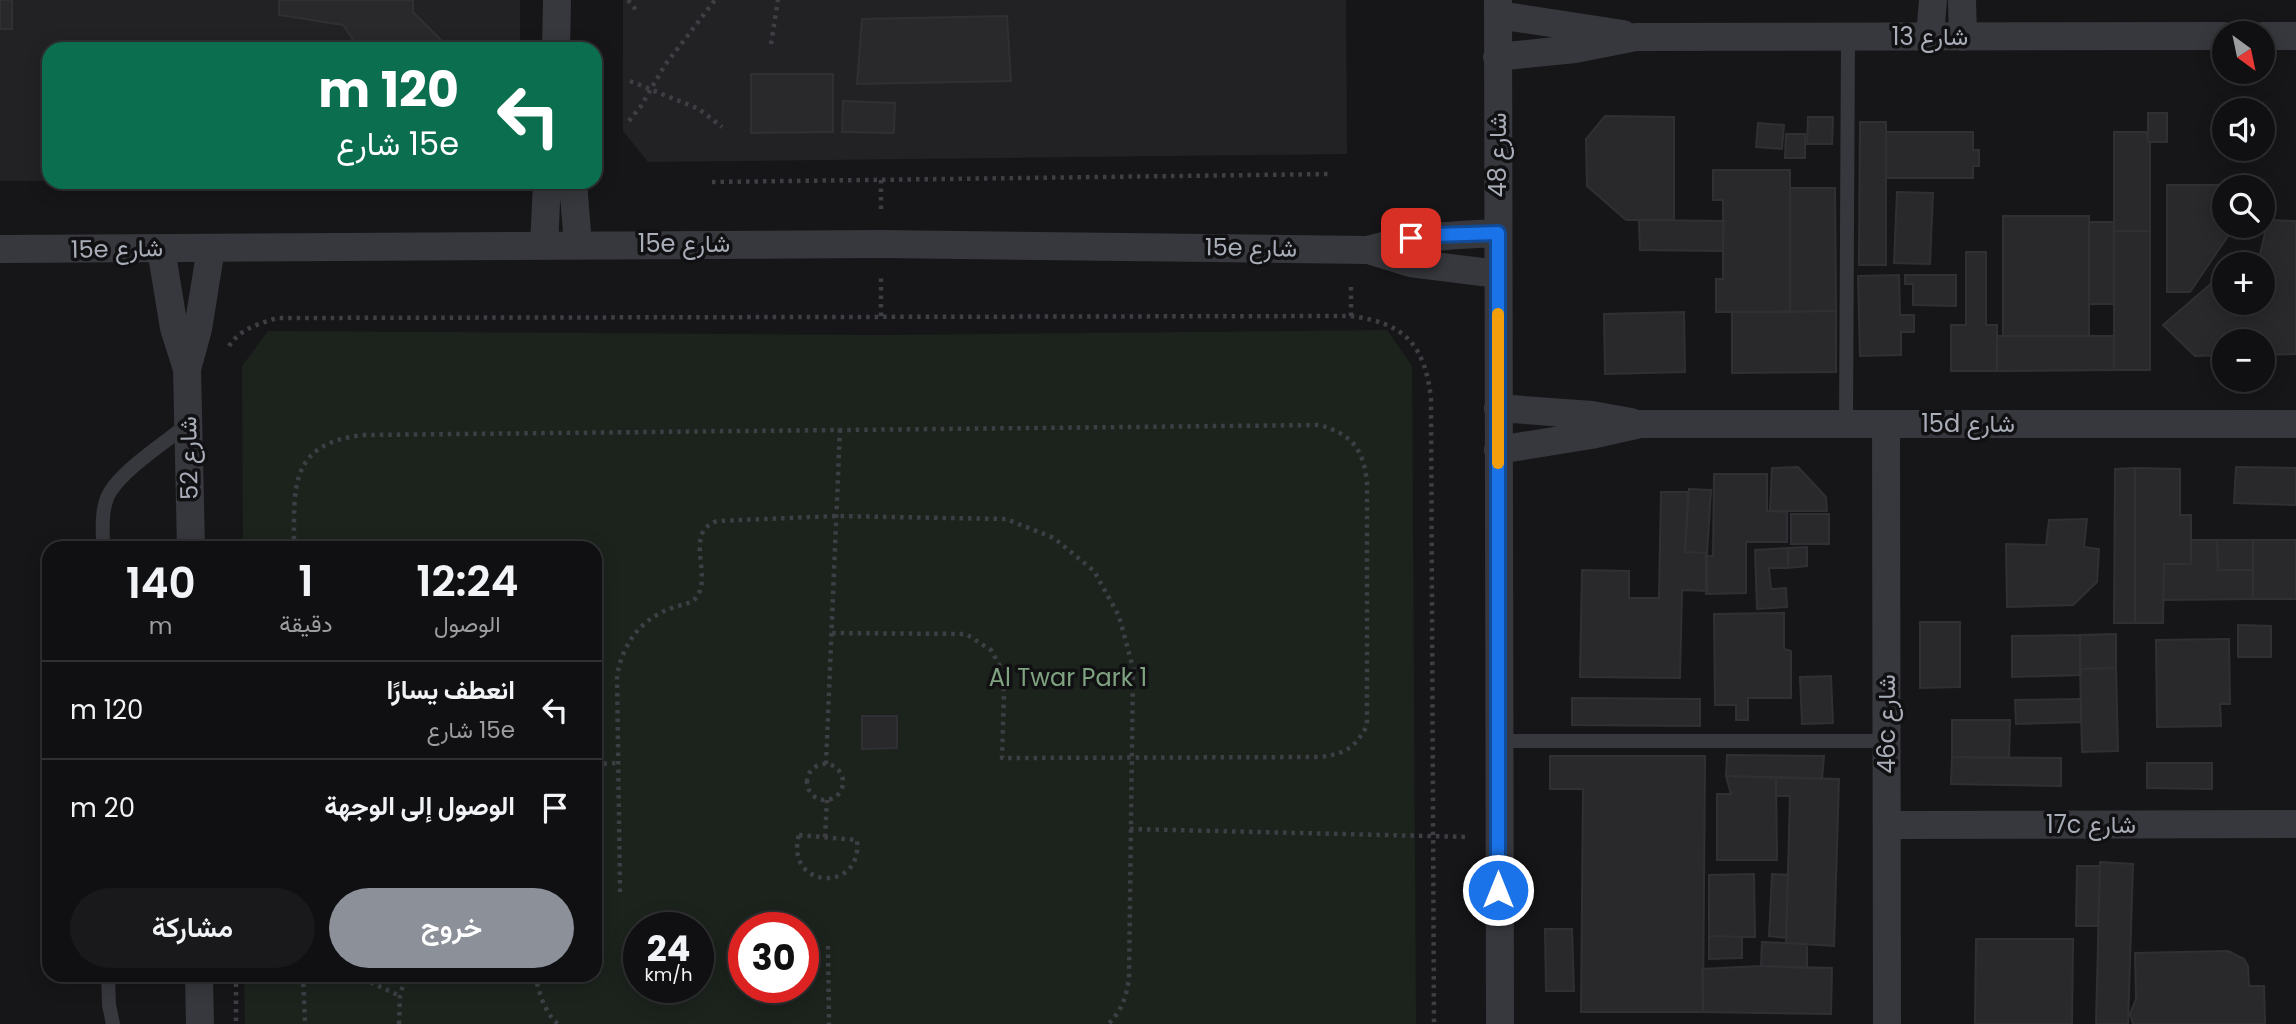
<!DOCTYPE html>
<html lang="ar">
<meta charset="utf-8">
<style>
body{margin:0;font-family:Poppins,Vazirmatn,sans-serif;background:#19191b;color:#f1f3f6;direction:rtl;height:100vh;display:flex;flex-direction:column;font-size:26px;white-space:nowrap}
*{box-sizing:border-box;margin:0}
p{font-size:23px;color:#9c9d9f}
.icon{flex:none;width:38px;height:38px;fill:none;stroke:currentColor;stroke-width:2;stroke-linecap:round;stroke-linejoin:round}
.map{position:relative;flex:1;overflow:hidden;direction:ltr}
.panel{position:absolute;left:42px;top:541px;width:560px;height:441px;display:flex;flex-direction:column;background:#101012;border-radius:21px;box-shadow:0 4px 18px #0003,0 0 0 2px #303032;direction:rtl}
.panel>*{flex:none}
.guide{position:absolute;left:42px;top:42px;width:560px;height:147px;border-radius:21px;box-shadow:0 4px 18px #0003,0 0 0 2px #303032;direction:rtl;background:#0b6e4f;color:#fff;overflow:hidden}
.needle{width:46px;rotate:147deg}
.controls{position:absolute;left:2212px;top:21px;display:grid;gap:14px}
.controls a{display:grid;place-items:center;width:63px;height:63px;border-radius:50%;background:#101012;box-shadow:0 4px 18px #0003,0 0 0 2px #303032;font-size:35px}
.speed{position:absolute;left:623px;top:912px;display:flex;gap:14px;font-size:35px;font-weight:700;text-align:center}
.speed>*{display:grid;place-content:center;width:91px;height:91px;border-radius:50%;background:#101012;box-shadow:0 4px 18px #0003,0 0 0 2px #303032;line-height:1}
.speed small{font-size:18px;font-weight:400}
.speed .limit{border:10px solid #d22;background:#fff;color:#111}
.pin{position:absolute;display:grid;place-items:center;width:60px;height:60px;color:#fff;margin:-30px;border-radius:14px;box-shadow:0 4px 10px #0006}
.me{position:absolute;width:77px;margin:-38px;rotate:0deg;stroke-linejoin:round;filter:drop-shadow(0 0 5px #0008)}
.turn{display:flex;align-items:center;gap:24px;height:147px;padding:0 28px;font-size:32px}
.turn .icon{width:91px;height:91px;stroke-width:2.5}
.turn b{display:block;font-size:49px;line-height:60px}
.eta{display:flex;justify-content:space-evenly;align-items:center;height:119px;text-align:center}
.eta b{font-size:42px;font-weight:600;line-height:49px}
.action{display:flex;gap:14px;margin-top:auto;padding:14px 28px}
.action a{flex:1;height:80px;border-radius:42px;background:#8c9099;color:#fff;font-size:28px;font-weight:600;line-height:80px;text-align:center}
.action a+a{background:#19191b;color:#f1f3f6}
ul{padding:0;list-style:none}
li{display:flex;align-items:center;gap:21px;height:98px;padding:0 28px;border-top:2px solid #303032}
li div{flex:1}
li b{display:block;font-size:26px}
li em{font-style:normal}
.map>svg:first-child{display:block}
</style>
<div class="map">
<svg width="2296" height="1024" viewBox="0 0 2296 1024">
<rect width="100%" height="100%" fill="#161618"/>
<path fill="#222225" d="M 0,0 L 520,0 L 520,49 L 49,49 L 49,181 L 0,181 Z
M 623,0 L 1346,0 L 1347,154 L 648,162 L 623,131 Z"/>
<path fill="#1c231d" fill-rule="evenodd" d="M 1387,330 L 1412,366 L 1416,1024 L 245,1024 L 244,975 L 595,975 L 595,548 L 243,548 L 242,366 L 268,331 L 880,335 ZM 639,928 L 698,928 L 698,987 L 639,987 ZM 744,928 L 803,928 L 803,987 L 744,987 Z"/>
<path fill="#29292c" stroke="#303034" stroke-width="2" d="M 0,0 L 12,0 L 12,29 L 0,29 Z
M 279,0 L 413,0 L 413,12 L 450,49 L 359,49 L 343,25 L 279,15 Z
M 1007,16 L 1011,81 L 857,84 L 862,19 Z
M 751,74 L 833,74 L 833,132 L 751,133 Z
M 843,101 L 895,103 L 894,133 L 842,132 Z
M 2148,113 L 2167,113 L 2167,142 L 2148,142 Z
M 1605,116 L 1674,117 L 1674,220 L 1626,220 L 1587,186 L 1586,139 Z
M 1808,117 L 1833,117 L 1832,144 L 1807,144 Z
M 1860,122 L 1886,122 L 1886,265 L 1859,265 Z
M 1758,123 L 1784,125 L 1782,149 L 1756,147 Z
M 1886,132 L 1973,132 L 1973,150 L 1979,150 L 1979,166 L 1973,166 L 1973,178 L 1886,178 Z
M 2114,132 L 2147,132 L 2148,142 L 2150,142 L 2150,231 L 2114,231 Z
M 1786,134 L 1805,134 L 1805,158 L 1785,158 Z
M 1713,170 L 1790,170 L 1790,312 L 1716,312 L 1716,279 L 1723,279 L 1723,200 L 1713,200 Z
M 2167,185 L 2234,185 L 2234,187 L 2224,187 L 2224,226 L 2233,226 L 2232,230 L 2190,292 L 2167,292 Z
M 1790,188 L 1835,188 L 1836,311 L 1790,312 Z
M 1897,192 L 1933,193 L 1930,264 L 1894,263 Z
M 2003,216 L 2089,216 L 2089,336 L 2003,336 Z
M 1639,220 L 1724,221 L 1723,251 L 1640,250 Z
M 2268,220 L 2296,221 L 2296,354 L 2263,355 L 2263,341 L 2224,341 L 2224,355 L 2195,356 L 2163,325 L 2213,282 L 2220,291 L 2224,287 L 2224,303 L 2263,303 L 2263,264 L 2253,264 L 2259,259 Z
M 2089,222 L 2114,222 L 2114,304 L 2089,304 Z
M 2114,231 L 2150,231 L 2150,370 L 2114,370 Z
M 1966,252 L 1986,252 L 1986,325 L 1997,325 L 1997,371 L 1951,371 L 1951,325 L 1966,325 Z
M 1899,275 L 1900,315 L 1914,315 L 1914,332 L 1901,332 L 1901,355 L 1860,356 L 1858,276 Z
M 1905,275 L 1956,275 L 1956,306 L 1913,305 L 1913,284 L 1905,284 Z
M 1836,311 L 1836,372 L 1732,373 L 1732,312 Z
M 1684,312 L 1685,372 L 1605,374 L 1604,314 Z
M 1997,336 L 2114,336 L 2114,370 L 1997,371 Z
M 1798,467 L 1826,497 L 1827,511 L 1770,511 L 1772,468 Z
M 2236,467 L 2296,468 L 2296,505 L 2234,503 Z
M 2135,468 L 2135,623 L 2114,623 L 2115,469 Z
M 2135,468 L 2180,469 L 2180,515 L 2191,515 L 2191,564 L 2164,564 L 2163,623 L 2135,623 Z
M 1714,474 L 1767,474 L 1767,511 L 1787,512 L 1787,542 L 1746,542 L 1746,593 L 1706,594 L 1706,555 L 1713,556 Z
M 1689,489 L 1711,490 L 1707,553 L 1685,552 Z
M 1661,492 L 1688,492 L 1685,552 L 1707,553 L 1707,591 L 1682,590 L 1680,678 L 1580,677 L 1582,570 L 1629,571 L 1629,598 L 1659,598 Z
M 1791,514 L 1829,514 L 1829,544 L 1791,544 Z
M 2087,519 L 2084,547 L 2099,549 L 2097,582 L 2073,605 L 2007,607 L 2006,544 L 2046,545 L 2049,520 Z
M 2191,540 L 2217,540 L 2218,570 L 2253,570 L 2253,599 L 2163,600 L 2164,564 L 2191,564 Z
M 2217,540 L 2253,540 L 2253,570 L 2218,570 Z
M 2253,540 L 2296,540 L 2296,599 L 2253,599 Z
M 1807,547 L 1807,566 L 1788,568 L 1788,548 Z
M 1788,548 L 1788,568 L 1769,568 L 1771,589 L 1786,588 L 1787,607 L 1757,609 L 1755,550 Z
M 1784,613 L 1784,649 L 1791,651 L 1791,698 L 1748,698 L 1748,720 L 1736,720 L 1736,705 L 1715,705 L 1714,614 Z
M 1920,622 L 1960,622 L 1960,687 L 1920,688 Z
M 2238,625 L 2271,626 L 2271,657 L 2238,657 Z
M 2116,634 L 2116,668 L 2080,669 L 2080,635 Z
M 2080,635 L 2081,675 L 2012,677 L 2012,636 Z
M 2229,639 L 2230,704 L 2220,704 L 2221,726 L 2157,727 L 2156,640 Z
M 2116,668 L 2118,751 L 2082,752 L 2080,669 Z
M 1831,676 L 1833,723 L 1802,724 L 1800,677 Z
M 1572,698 L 1700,699 L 1700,726 L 1572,725 Z
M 2081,699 L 2081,722 L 2016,724 L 2015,700 Z
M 862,716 L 897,716 L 897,748 L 862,749 Z
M 1952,720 L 2010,720 L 2009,758 L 1952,757 Z
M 1727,755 L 1824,756 L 1822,779 L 1726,776 Z
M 1550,756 L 1705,756 L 1703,1012 L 1581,1012 L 1583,789 L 1550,789 Z
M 1952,757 L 2061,758 L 2061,786 L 1951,784 Z
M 2147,763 L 2212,763 L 2212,789 L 2147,788 Z
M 1726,776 L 1776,777 L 1777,860 L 1717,860 L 1717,794 L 1731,794 Z
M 1776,777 L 1839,779 L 1834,946 L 1786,943 L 1790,796 L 1776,796 Z
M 2100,862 L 2133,864 L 2128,1024 L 2096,1024 Z
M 2077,866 L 2100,866 L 2098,926 L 2076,926 Z
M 1754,874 L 1755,937 L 1709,936 L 1709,875 Z
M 1772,874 L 1788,875 L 1786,938 L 1769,936 Z
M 1545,929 L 1572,929 L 1574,991 L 1546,991 Z
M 1709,936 L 1742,937 L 1742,958 L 1709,959 Z
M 1976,939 L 2073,939 L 2072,1024 L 1975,1024 Z
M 1762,942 L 1807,944 L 1807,968 L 1761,966 Z
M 2228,951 L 2244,959 L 2248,966 L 2249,986 L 2264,986 L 2265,1024 L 2133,1024 L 2130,1014 L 2136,999 L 2135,953 Z
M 1761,966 L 1832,968 L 1831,1014 L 1703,1012 L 1702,969 Z"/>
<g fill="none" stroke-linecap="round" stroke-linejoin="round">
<path stroke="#3d3f44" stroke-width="4.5" stroke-dasharray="3.5 5" stroke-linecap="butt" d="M 628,0 L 636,10
M 771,44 L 778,0
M 630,81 L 699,109 L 722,127
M 629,121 L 641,106 L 665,65 L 715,0
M 881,180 L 881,214
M 712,182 L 1331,174
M 881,316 L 881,275
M 1351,316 L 1351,282
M 229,346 C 240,329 258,324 277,318 L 1351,316 C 1405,323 1425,345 1431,399 L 1434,1024
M 294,548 C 294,486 289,443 364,435 L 1320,425 C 1352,435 1363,448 1367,482 L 1367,726 C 1354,748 1347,753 1321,757 L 1002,758 L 1004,695 L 1002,670 L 991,650 L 966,634 L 832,633
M 595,764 L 618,763
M 826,764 L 840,428
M807 782a18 18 0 1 1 36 0a18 18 0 1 1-36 0Z
M 1130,829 L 1469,837
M 799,835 L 857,840 C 863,894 784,889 799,835 Z
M 825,837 L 827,800
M 620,892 L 617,675 C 624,641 641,619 674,607 C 683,604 693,604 698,595 C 711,573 684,532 717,521 L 836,516 L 1006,519 L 1054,538 L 1094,571 L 1119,616 L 1133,668 L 1129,979 C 1126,997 1122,1011 1108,1024
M 828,946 L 829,1024
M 236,975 L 236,1024
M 303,975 L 305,1024
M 355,975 L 400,996
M 535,975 C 539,992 544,1012 558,1024
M 399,1024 L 400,996 L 406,975"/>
<path stroke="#37383d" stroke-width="14" d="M 1846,424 L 1848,37
M 103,548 C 103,531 101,514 107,498 C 117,473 166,442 188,424
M 1498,741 L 1887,741
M 108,975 L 109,1005 L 113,1024"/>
<path stroke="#37383d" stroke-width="28" d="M 1498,0 L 1500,1024
M 1962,0 L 1963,37
M 1498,15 L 1623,34
M 1930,36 L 1933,0
M 2263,36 L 2296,36
M 556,49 L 557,0
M 1497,57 L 1575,49 L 1636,37 L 2224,36
M 573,182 L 578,245
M 544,246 L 547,182
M 0,249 L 881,244 L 1368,250 C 1411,237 1453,235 1498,233
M 161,249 L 174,328 L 187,369
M 1368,250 L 1410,263 L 1498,274
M 1498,408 L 1592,415 L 1631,422
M 1886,425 L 1887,1024
M 1498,450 L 1591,435 L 1640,424 L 2296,424
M 191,548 L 187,369 L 198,329 L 211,248
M 1887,825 L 2296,824
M 199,975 L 200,1024"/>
</g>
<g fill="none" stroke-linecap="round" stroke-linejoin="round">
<g stroke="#114b97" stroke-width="18">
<path id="route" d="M 1411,238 L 1433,235 L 1498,233 L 1498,890"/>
</g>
<use href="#route" stroke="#1a73e8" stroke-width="12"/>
<path stroke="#f59e0b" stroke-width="12" d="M 1498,463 L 1498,314"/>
</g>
<g text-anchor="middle" stroke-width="7" stroke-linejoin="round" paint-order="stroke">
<g font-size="24" fill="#a8adb8" stroke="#111113">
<text x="1930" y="45">شارع 13</text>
<text transform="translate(1498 155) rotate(-90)" y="8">شارع 48</text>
<text x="684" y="252">15e شارع</text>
<text transform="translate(1251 248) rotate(1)" y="8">15e شارع</text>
<text transform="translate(117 249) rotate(-1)" y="8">15e شارع</text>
<text x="1968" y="432">15d شارع</text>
<text transform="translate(189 458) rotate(-91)" y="8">شارع 52</text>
<text transform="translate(1887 724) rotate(-90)" y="8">46c شارع</text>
<text x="2091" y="833">17c شارع</text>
</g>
<g font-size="24" fill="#7fa381" stroke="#111113">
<text x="1068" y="686">Al Twar Park 1</text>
</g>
</g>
</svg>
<div class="controls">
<a><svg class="needle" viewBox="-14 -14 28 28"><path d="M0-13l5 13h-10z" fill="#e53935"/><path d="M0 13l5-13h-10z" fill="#9c9d9f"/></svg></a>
<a><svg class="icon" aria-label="sound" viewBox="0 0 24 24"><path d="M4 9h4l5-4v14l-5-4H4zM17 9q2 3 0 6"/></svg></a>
<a><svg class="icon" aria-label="search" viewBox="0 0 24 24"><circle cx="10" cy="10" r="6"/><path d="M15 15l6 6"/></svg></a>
<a>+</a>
<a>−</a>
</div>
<div class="speed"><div>24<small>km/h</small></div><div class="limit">30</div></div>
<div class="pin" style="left:1411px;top:238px;background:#d93025"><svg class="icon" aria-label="arrive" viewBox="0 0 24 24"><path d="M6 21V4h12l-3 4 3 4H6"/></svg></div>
<svg class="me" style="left:1498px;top:890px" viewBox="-20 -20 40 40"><circle r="17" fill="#1a73e8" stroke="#fff" stroke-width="3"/><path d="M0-11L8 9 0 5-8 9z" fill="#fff"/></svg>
<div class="guide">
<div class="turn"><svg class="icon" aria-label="left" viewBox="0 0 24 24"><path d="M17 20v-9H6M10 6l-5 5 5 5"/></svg><div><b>120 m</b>15e شارع</div></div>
</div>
<section class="panel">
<div class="eta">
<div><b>12:24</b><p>الوصول</p></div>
<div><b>1</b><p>دقيقة</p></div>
<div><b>140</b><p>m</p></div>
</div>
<ul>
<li><svg class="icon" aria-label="left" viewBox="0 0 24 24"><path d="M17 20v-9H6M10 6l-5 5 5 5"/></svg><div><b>انعطف يسارًا</b><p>15e شارع</p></div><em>120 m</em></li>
<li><svg class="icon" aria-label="arrive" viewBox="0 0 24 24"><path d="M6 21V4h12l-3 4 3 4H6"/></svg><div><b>الوصول إلى الوجهة</b></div><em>20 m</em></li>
</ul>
<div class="action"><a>خروج</a><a>مشاركة</a></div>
</section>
</div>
